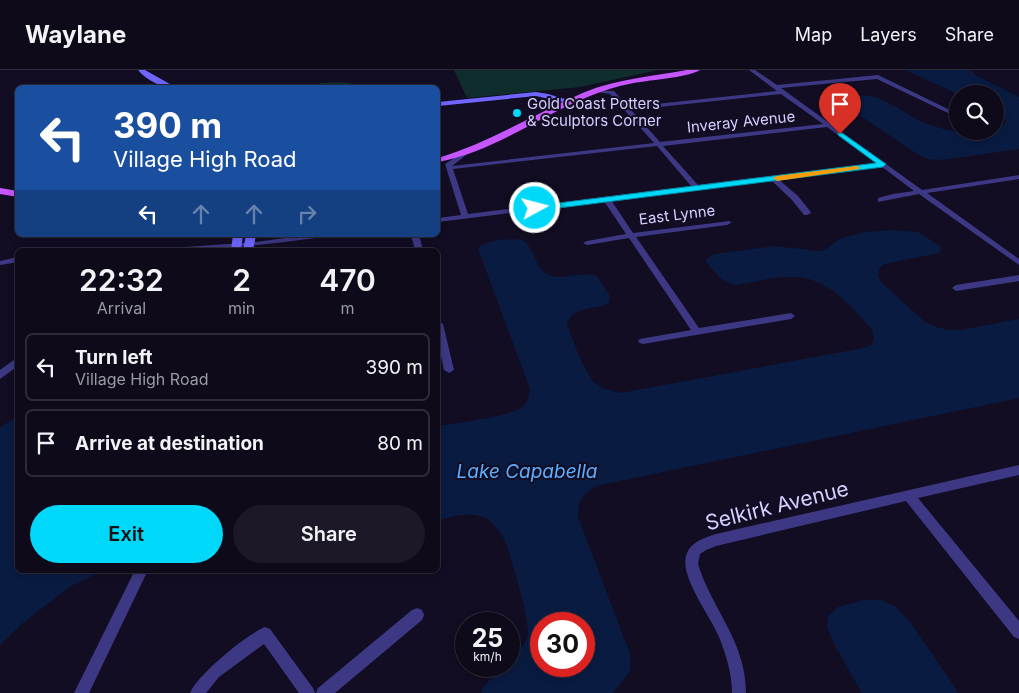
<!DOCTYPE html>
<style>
body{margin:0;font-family:Inter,sans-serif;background:#1c1827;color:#f1f3f6;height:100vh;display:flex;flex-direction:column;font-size:19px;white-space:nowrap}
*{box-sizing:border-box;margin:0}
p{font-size:16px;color:#9b9aa2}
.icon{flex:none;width:28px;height:28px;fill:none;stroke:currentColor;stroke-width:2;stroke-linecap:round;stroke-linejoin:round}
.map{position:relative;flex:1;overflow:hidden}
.sheet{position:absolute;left:15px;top:178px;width:425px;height:325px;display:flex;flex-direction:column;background:#0e0a1a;border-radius:8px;box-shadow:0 2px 8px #0003,0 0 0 1px #2e2b39}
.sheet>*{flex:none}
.top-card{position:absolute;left:15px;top:15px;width:425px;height:152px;border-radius:8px;box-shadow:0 2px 8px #0003,0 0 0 1px #2e2b39;background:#1a4fa0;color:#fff;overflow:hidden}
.fabs{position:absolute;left:949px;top:15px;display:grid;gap:10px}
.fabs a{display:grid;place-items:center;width:55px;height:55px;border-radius:50%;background:#0e0a1a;box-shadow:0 2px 8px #0003,0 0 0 1px #2e2b39;font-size:25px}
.speed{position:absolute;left:455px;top:542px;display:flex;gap:10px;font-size:25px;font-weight:700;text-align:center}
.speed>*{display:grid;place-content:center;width:65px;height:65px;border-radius:50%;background:#0e0a1a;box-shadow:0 2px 8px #0003,0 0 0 1px #2e2b39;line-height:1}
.speed small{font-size:12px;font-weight:400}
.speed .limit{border:8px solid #d22;background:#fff;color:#111}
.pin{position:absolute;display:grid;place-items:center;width:42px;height:42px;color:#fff;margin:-51px -21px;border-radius:50% 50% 50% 0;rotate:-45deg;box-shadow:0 0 5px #0007}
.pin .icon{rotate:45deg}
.me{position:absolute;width:55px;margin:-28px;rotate:83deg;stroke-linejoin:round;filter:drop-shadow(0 0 4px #0008)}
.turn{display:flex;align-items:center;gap:18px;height:105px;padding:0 15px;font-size:22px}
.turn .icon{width:65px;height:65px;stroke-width:2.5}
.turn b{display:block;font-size:35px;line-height:42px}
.lanes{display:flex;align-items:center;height:48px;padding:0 15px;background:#0003;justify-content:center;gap:25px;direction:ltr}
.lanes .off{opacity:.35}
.eta{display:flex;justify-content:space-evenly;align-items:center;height:85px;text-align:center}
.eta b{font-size:30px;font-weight:600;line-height:35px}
.action{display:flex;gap:10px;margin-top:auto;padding:10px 15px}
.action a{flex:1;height:58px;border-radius:30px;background:#00d8fa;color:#111;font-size:20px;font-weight:600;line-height:58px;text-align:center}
.action a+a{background:#1c1827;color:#f1f3f6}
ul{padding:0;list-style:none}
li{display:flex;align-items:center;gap:15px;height:68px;margin:0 10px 8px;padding:0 5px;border:2px solid #2e2b39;border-radius:8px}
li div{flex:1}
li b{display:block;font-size:19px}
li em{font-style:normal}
header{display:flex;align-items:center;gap:30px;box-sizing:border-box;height:70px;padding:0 25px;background:#0e0a1a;border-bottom:1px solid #2e2b39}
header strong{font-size:24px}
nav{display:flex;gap:28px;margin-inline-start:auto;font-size:18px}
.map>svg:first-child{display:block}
</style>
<header>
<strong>Waylane</strong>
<nav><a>Map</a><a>Layers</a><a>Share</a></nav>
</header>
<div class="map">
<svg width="1019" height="623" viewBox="0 0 1019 623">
<rect width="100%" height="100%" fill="#120d23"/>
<path fill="#102d2d" d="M 454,0 L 658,0 L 580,17 L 467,28 Z
M 336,12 L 350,13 L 360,17 L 306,17 L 321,13 Z"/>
<path fill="#091b41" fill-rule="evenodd" d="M 906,0 L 970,0 L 977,6 L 1019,27 L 1019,79 L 942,90 L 928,89 L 917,84 L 839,31 L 839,29 L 843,27 C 853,26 864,24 874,27 C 892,32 908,46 925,53 C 944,61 994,72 1006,52 L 995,41 L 995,24 L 957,24 Z
M 891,160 L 918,162 L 940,176 L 941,180 L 939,183 L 884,194 L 879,199 L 878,206 L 882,213 L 924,251 L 936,257 L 949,260 L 960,260 L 1019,249 L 1019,328 L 596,416 C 583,424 577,431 578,447 L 630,584 L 630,601 L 613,623 L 481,623 L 483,617 L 503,596 L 509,596 L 509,591 C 516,584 527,573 528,563 C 529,550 510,481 504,469 C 500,461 491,449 483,447 C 468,441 453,447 438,450 L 438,356 C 456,353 509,347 522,337 C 528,332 529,326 530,319 L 480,184 L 478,178 C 487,170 510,168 522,170 C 536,178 533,198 549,205 C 565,211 581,200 597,206 L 610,226 L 609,233 C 596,241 570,235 567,255 C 573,269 585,306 596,314 C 603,320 613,321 621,323 L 863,278 L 871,275 L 874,269 L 872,260 C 851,235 825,205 790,207 C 772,207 754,212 736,215 C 721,212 716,203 706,192 L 707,189 L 714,184 L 775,176 L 819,181 L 827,179 L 832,174 L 842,168 L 865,162 ZM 541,554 L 584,554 L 584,596 L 541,596 Z
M 17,347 L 18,500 L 105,500 L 71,516 L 24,552 L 0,575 L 0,357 Z
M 863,530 L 881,530 L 896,537 L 910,552 L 959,623 L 862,623 L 835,576 L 827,558 L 828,546 L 838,537 Z"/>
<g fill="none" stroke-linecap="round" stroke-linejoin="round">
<path fill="#3d3883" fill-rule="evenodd" d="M 749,0 L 755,0 L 777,15 L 878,5 L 954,42 L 954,44 L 950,44 L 877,9 L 781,18 L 922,120 L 1019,105 L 1019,109 L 927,123 L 1019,189 L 1019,195 L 919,124 L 878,132 L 878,128 L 893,124 L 914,121 L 881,96 L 778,109 L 798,126 L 810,141 L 811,143 L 807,145 L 804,145 L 792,130 L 771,110 L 611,130 L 633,163 L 730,151 L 731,153 L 727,155 L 636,167 L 699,258 L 791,243 L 795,246 L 791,249 L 643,274 L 640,273 L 638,271 L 640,269 L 691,260 L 629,168 L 587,175 L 583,173 L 587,171 L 626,164 L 604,131 L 438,152 L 438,148 L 461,145 L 445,94 L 465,81 L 470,82 L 452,96 L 654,73 L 610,24 L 592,21 L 593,20 L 614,21 L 628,37 L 777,21 ZM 781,24 L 823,54 L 660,72 L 631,40 ZM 827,57 L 876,93 L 698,115 L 663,76 ZM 657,76 L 691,116 L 468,144 L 453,99 Z
M 306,165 L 327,165 L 323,167 C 271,174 220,180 167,180 L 171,178 L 256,172 Z
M 411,165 L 419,165 L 423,180 L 415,180 Z
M 18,187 L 18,192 L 0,195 L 0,191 Z
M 1019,205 L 1019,211 L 956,221 L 952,218 L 956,215 Z
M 438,251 L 443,254 L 454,300 L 449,303 L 444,300 L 438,272 Z
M 18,287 L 18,296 L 0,309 L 0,300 Z
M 1019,395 L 1019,405 L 918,428 L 1019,551 L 1019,569 L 1014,567 L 906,431 L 716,476 L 706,480 L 700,484 L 698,494 L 701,503 C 717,545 746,575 746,623 L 732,623 C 732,603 726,585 719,567 C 711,547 680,507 686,486 C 690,472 704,468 716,464 Z
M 135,500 L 148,500 L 89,623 L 74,623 Z
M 417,538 L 422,540 L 424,545 L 422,550 L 335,623 L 316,623 L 318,618 L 412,540 Z
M 265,557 L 270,559 L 313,618 L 315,623 L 299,623 L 264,574 L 219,607 L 206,623 L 190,623 C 198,604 246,565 265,557 Z"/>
<path fill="#7066ff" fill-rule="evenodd" d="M 138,0 L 145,0 L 177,18 C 163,18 147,11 138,0 Z
M 536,22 L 548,24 L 575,32 L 571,34 L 536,26 L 438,36 L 438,32 Z
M 233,165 L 243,165 L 241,180 L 231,180 Z
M 246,165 L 256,165 L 253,180 L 243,180 Z"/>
<path fill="#c656ff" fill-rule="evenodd" d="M 687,0 L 700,0 C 687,8 646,10 629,14 C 560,28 506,80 438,92 L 438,88 C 490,73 535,43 585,22 C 617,9 653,6 687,0 Z
M 0,118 L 18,121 L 18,127 L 0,124 Z"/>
</g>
<path fill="#00d8fa" stroke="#008ca2" d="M 838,63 L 842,63 L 886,94 L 883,97 L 535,141 L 531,138 L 535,136 L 876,93 L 838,65 Z"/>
<path fill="#f59e0b" d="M 857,96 L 860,98 L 859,99 L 777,111 L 773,108 L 777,106 Z"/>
<circle fill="#00d8fa" stroke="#120d23" stroke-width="2" cx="517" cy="43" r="5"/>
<g text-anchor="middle" stroke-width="4" stroke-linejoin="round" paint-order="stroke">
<g font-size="15" fill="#d7cfff" stroke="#120d23" text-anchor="start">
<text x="527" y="39">Gold Coast Potters<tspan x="527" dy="17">&amp; Sculptors Corner</tspan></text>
</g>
<g font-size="15" fill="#d7cfff" stroke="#120d23">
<text transform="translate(741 52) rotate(-6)" y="5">Inveray Avenue</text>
<text transform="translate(677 145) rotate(-7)" y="5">East Lynne</text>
</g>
<g font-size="19" font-style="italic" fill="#5daeff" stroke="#120d23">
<text x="527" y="408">Lake Capabella</text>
</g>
<g font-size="21" fill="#d7cfff" stroke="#120d23">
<text transform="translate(777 436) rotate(-14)" y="7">Selkirk Avenue</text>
</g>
</g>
</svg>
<div class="fabs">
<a><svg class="icon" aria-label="search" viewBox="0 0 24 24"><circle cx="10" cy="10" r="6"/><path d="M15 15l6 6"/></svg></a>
</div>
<div class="speed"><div>25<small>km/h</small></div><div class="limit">30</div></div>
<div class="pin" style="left:840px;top:64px;background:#d93025"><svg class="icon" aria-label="arrive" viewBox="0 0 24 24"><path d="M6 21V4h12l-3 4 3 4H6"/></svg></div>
<svg class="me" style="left:535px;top:138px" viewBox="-20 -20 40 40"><circle r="17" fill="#00d8fa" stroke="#fff" stroke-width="3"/><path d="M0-11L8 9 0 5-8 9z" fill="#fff"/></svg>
<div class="top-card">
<div class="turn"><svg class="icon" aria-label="left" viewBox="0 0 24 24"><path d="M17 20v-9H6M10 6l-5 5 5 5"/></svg><div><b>390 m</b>Village High Road</div></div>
<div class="lanes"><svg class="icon" aria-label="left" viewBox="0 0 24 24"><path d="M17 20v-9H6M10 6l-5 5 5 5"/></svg><svg class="icon off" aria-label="ahead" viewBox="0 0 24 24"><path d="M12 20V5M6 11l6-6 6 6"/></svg><svg class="icon off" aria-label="ahead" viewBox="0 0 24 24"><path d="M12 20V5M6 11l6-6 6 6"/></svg><svg class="icon off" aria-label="right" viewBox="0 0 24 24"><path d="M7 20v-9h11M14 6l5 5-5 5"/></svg></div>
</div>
<section class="sheet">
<div class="eta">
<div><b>22:32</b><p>Arrival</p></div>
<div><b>2</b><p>min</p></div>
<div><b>470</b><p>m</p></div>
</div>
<ul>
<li><svg class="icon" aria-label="left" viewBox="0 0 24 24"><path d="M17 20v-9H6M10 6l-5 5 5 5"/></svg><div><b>Turn left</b><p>Village High Road</p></div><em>390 m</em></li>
<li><svg class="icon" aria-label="arrive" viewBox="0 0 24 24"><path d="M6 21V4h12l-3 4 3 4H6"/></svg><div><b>Arrive at destination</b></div><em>80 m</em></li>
</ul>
<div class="action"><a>Exit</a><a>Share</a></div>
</section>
</div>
